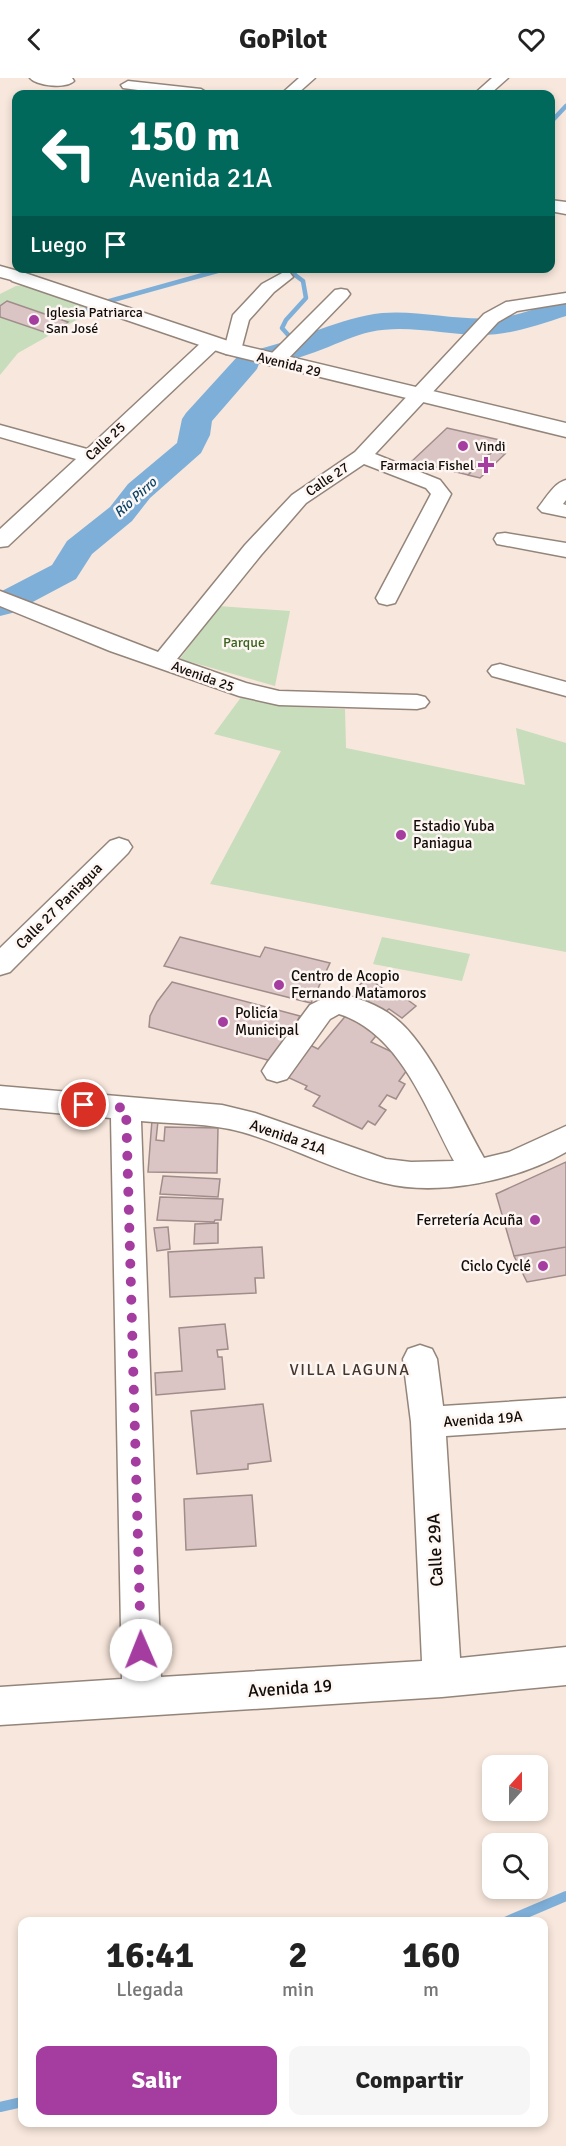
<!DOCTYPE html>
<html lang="es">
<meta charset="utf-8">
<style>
body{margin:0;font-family:Signika,sans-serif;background:#f6f6f6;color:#222;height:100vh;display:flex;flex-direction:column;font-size:22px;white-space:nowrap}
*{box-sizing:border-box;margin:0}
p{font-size:20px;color:#767676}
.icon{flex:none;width:33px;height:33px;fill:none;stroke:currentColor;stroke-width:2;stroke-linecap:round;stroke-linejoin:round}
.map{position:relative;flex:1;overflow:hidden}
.side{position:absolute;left:18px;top:1839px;width:530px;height:210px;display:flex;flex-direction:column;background:#fff;border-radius:12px;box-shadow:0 3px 9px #0003}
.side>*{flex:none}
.banner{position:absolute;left:12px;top:12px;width:543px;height:183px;border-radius:12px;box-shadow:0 3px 9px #0003;background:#00695c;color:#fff;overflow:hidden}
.needle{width:39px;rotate:21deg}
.fabs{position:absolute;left:482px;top:1677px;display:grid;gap:12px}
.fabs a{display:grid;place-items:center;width:66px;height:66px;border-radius:12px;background:#fff;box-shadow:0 3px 9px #0003;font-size:30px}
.pin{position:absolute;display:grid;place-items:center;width:51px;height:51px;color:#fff;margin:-26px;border:3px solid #fff;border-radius:50%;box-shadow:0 2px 6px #0007}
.me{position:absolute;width:66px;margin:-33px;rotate:359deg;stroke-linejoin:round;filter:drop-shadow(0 0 4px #0008)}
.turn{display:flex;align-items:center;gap:21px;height:126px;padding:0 18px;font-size:27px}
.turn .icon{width:78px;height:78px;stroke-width:2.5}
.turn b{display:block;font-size:42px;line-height:51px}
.then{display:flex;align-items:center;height:57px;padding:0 18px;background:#0003;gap:12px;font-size:22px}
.eta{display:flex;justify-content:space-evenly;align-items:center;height:102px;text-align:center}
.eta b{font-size:36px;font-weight:800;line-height:42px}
.button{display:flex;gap:12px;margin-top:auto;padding:12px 18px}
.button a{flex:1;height:69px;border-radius:12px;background:#a53da1;color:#fff;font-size:24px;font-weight:800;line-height:69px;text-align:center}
.button a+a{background:#f6f6f6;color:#222}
header{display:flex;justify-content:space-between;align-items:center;height:78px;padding:0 18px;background:#fff;font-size:27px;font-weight:800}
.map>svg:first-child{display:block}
</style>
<header><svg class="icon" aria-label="back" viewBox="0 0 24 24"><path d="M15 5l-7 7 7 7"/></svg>GoPilot<svg class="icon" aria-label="heart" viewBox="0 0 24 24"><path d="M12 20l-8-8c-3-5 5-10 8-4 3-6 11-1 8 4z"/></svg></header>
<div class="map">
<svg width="566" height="2068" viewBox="0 0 566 2068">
<rect width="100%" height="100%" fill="#f8e7dc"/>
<path fill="#c7ddbc" d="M 26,207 L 96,231 L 18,275 L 0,297 L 0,239 L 50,256 L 68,244 L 7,223 L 0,228 L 0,216 L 16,208 Z
M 218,528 L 290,533 L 275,608 L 180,581 Z
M 242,618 L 298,629 L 345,631 L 346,670 L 525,707 L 516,650 L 566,665 L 566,874 L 210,806 L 281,673 L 214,656 Z
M 382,859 L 470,876 L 462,903 L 373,886 Z"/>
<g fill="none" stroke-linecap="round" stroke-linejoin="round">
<path stroke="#7eafd8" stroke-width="4.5" d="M 550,45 L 566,28
M 87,232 L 106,224 L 228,190
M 290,259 L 282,250 L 286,242 L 306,220 L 303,203 L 295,197 L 293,190"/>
<path stroke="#7eafd8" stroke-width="10" d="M 505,1844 L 566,1818
M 0,2029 L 22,2024"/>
<path fill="#7eafd8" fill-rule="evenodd" d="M 566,221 L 566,238 C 538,247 510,257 481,257 C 444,257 407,246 370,254 C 339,261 291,291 260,283 L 257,291 L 212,343 L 210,357 L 201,375 L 150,420 L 132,443 L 92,476 L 76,501 L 12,535 L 0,538 L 0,514 L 52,487 L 67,463 L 110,429 L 128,406 L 177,365 L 182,341 L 186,335 L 237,279 L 247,276 L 256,279 L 259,271 C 300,261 340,240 382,235 C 420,232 457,243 496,240 C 520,238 543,227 566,221 Z"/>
</g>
<path fill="#dbc5c4" stroke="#a08c8b" stroke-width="1.5" d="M 7,223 L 68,244 L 50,256 L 0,239 L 0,228 Z
M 447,350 L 504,363 L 468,397 L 412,383 Z
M 492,373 L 505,376 L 480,400 L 468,397 Z
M 180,859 L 260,879 L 265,869 L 330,885 L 311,925 L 164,888 Z
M 368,900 L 390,915 L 394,912 L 416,928 L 402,940 L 389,931 L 380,938 L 364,927 L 372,920 L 357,909 Z
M 172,904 L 300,938 L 275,984 L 149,949 L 150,938 L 157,924 Z
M 348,935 L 380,953 L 371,964 L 413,984 L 399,1003 L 405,1006 L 396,1021 L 387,1017 L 379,1028 L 386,1032 L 375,1047 L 368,1043 L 362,1051 L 313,1028 L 320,1018 L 305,1011 L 307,1008 L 285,998 L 310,967 L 318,971 Z
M 152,1042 L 158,1043 L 156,1062 L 164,1063 L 165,1049 L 218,1050 L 217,1095 L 148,1094 Z
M 566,1084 L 566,1169 L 514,1178 L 496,1116 Z
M 163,1098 L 220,1101 L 218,1119 L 160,1116 Z
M 160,1119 L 223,1121 L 221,1142 L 215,1142 L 214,1144 L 157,1142 Z
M 218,1145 L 218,1165 L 194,1166 L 195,1146 Z
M 168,1149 L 170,1171 L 157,1173 L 154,1150 Z
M 262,1169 L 264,1200 L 255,1200 L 256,1215 L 170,1219 L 168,1174 Z
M 566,1169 L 566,1197 L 527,1204 L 514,1178 Z
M 225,1246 L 228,1271 L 217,1272 L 218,1279 L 222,1279 L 225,1311 L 156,1317 L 155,1295 L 182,1293 L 179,1250 Z
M 263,1326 L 271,1383 L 248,1386 L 248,1391 L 197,1396 L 191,1333 Z
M 252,1417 L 256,1468 L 186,1472 L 184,1421 Z"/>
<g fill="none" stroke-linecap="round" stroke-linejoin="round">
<g stroke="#94857b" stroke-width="3">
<path id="minor" d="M 30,0 L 72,0 L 74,3 C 66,11 37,8 30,0 Z
M 299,0 L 315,0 L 297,16 L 281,16 Z
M 492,0 L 508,0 L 490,16 L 474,16 Z
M 128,3 L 201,11 L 209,16 L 168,16 L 123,10 L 121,7 Z
M 0,188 L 25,195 L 28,199 L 25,203 L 19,204 L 0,199 Z
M 284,194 L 290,195 L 293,199 L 274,214 L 249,242 L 240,276 L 226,276 L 224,272 L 233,237 L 262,206 Z
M 341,211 L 347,212 L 350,216 L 347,220 L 282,287 L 268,287 L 265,283 L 268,279 L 335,212 Z
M 566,215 L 566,225 L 517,233 L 498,244 L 375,376 L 440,402 L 451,416 L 395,525 L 387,527 L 379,525 L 376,520 L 431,416 L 426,410 L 364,386 L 306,425 L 261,477 L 177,581 L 246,605 L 279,613 L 417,617 L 425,619 L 429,624 L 425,629 L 417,631 L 279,627 L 239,618 L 110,573 L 0,528 L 0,513 L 158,574 L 245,467 L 292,417 L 355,374 L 484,236 L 506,224 Z
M 211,260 L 218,262 L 220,266 L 218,270 L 8,468 L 0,469 L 0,451 L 76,381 L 0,359 L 0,347 L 87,371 L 204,262 Z
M 566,402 L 566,422 L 563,426 L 566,427 L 566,439 L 542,434 L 538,430 C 546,420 554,405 566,402 Z
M 505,455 L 566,465 L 566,479 L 497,466 L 494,461 L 497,456 Z
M 500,586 L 566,604 L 566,618 L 492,598 L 488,593 L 492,588 Z
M 119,760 L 128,763 L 132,769 L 128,775 L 10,894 L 0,897 L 0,870 L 110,763 Z
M 336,914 C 357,920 378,926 395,940 C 429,966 461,1040 484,1080 L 509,1074 L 566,1048 L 566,1074 C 518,1102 439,1119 384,1105 C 336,1093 290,1068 242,1054 C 210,1045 174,1046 141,1043 L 161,1599 L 422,1583 L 411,1344 L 403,1281 L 408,1271 L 420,1267 L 432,1271 L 437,1281 L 443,1328 L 566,1320 L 566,1350 L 446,1358 L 460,1580 L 566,1569 L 566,1607 L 442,1619 L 0,1647 L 0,1609 L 122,1601 L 111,1040 L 0,1030 L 0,1008 L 222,1027 L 255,1035 L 386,1081 L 411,1084 L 454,1083 C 426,1031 400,955 339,936 L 330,941 L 287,1001 L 277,1004 L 267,1001 L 262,993 L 267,985 L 310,927 Z"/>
</g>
<g stroke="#94857b" stroke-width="3">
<path id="major" d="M 550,122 L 566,124 L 566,136 L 550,133 Z
M 19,193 L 240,267 L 566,345 L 566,359 L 226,276 L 12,203 L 9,199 L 12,195 Z"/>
</g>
<use href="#minor" fill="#fff" fill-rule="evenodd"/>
<use href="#major" fill="#fff" fill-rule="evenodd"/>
</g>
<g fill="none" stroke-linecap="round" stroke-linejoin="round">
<path stroke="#a53da1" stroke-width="10" stroke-dasharray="0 18" d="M 84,1027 L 126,1030 L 141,1572"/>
</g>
<g fill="#a53da1" stroke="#fdf6f2" stroke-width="2">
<circle cx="34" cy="242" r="6"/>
<circle cx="463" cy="368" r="6"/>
<path d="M483 378h6v6h6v6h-6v6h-6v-6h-6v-6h6z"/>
<circle cx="401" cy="757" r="6"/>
<circle cx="279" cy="907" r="6"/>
<circle cx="223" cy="944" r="6"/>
<circle cx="535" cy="1142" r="6"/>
<circle cx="543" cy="1188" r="6"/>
</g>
<g text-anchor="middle" stroke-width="5" stroke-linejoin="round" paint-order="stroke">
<g font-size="14" fill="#130d09" stroke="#fdf6f2" text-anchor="start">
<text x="46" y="239">Iglesia Patriarca<tspan x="46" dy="16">San José</tspan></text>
<text x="475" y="373">Vindi</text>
<text x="474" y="392" text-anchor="end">Farmacia Fishel</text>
</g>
<g font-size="14" fill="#130d09" stroke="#fdf6f2">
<text transform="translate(289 286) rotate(14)" y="5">Avenida 29</text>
<text transform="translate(105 363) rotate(-43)" y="5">Calle 25</text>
<text transform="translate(327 401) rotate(-34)" y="5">Calle 27</text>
<text transform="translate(203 598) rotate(20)" y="5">Avenida 25</text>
</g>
<g font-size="14" font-style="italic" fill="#054269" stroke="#fdf6f2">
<text transform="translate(135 419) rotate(-42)" y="5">Río Pirro</text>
</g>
<g font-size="14" fill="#3a631e" stroke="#fdf6f2">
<text x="244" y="569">Parque</text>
</g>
<g font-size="15" fill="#130d09" stroke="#fdf6f2" text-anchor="start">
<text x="413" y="753">Estadio Yuba<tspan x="413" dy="17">Paniagua</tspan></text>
<text x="291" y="903">Centro de Acopio<tspan x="291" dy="17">Fernando Matamoros</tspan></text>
<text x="235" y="940">Policía<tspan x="235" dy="17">Municipal</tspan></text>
<text x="523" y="1147" text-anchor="end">Ferretería Acuña</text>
<text x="531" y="1193" text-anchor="end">Ciclo Cyclé</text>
</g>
<g font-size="15" fill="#130d09" stroke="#fdf6f2">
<text transform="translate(59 828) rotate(-45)" y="5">Calle 27 Paniagua</text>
<text transform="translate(288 1059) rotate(19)" y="5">Avenida 21A</text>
<text transform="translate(483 1341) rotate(-4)" y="5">Avenida 19A</text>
</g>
<g font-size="16" letter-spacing="1.5" fill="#45372e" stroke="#fdf6f2">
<text x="350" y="1297">VILLA LAGUNA</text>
</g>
<g font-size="18" fill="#130d09" stroke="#fdf6f2">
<text transform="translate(435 1472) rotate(-93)" y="6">Calle 29A</text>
<text transform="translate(290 1610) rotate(-4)" y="6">Avenida 19</text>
</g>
</g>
</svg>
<div class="fabs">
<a><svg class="needle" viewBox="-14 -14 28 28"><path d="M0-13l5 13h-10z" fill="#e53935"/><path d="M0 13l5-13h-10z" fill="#767676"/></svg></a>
<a><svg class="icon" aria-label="search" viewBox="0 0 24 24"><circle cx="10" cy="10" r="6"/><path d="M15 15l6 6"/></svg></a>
</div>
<div class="pin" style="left:84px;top:1027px;background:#d93025"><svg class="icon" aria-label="arrive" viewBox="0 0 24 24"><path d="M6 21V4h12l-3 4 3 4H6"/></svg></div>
<svg class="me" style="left:141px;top:1572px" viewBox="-20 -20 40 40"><circle r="19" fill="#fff"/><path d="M0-13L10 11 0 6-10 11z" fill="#a53da1"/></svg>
<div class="banner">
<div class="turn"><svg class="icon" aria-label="left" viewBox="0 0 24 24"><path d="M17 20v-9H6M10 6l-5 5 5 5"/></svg><div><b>150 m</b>Avenida 21A</div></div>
<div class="then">Luego<svg class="icon" aria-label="arrive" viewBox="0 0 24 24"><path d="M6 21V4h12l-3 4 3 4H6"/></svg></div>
</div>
<section class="side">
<div class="eta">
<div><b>16:41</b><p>Llegada</p></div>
<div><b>2</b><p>min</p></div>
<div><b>160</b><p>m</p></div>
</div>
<div class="button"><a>Salir</a><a>Compartir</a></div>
</section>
</div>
